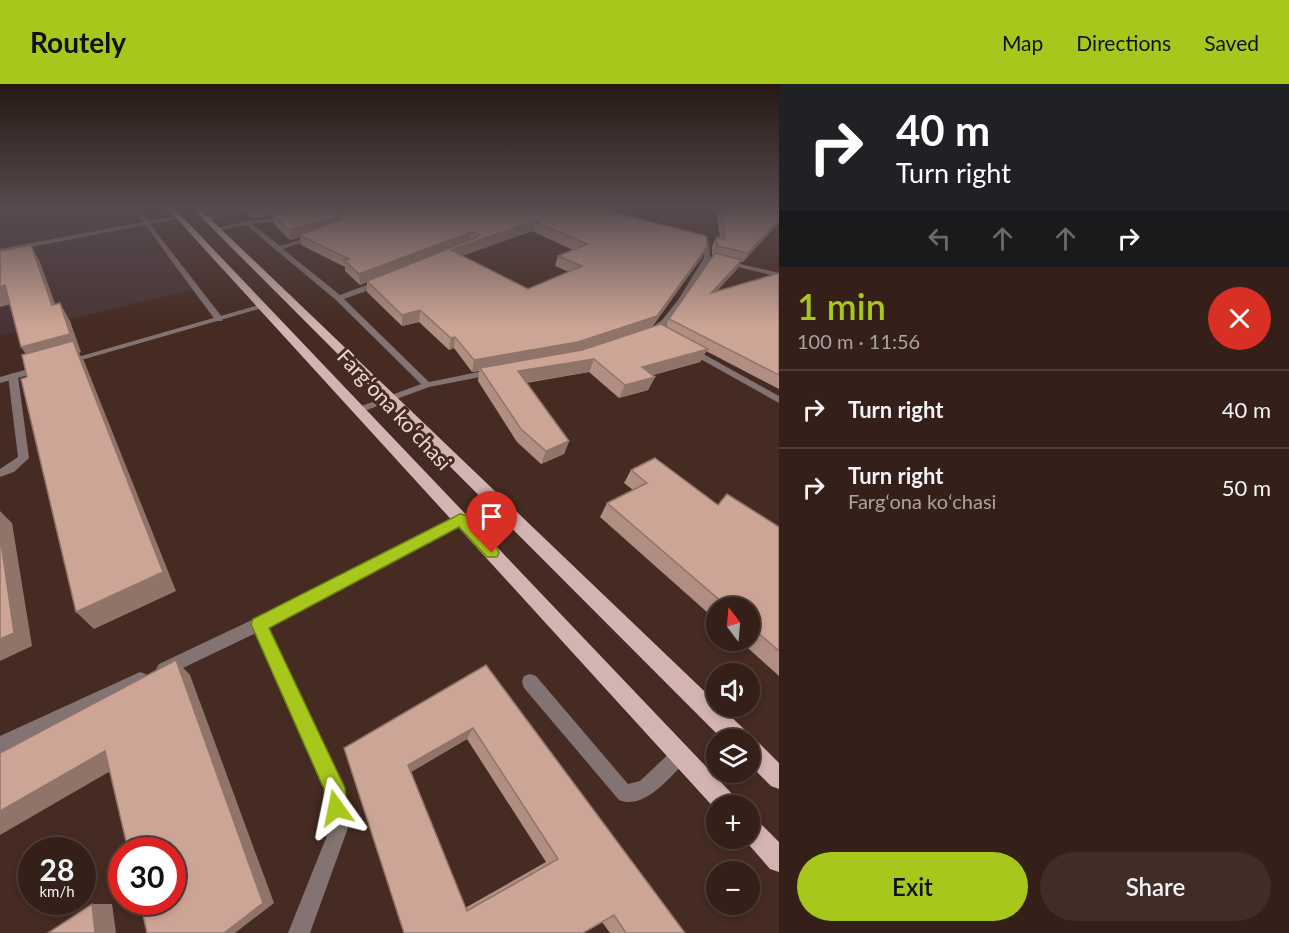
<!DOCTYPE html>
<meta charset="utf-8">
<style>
body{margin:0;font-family:Lato,sans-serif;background:#3f2d26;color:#f1f3f6;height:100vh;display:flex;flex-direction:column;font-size:22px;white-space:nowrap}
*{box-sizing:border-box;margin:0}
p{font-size:20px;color:#a9a3a2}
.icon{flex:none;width:33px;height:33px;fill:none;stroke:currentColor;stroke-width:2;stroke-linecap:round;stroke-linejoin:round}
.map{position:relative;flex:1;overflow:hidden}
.side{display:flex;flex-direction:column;background:#342019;width:510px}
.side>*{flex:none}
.guide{background:#202124;color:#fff;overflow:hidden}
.needle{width:39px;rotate:344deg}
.tools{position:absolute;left:706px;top:513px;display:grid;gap:12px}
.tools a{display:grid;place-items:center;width:54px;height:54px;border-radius:50%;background:#342019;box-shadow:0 3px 9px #0003,0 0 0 2px #4e3e38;font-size:30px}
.speed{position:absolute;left:18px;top:753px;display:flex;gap:12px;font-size:30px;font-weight:700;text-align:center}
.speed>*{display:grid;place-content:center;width:78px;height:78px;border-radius:50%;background:#342019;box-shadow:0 3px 9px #0003,0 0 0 2px #4e3e38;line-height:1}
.speed small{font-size:15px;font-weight:400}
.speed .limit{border:9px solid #d22;background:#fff;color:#111}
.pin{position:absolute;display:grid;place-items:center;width:51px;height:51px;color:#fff;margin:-62px -26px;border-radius:50% 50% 50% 0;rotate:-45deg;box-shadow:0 0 6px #0007}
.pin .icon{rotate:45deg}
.me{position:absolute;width:66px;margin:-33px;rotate:348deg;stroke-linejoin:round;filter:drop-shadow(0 0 4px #0008)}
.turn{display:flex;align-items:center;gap:21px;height:126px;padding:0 18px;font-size:27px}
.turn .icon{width:78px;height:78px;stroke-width:2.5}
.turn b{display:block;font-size:42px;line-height:51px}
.lanes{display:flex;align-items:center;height:57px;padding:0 18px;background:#0003;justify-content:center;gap:30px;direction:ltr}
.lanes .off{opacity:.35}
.round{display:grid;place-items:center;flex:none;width:63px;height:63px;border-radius:32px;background:#3f2d26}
.summary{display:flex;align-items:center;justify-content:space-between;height:102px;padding:0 18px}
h1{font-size:36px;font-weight:600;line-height:45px;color:#a8c71c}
.action{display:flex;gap:12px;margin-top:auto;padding:12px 18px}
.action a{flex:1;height:69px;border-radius:36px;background:#a8c71c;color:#111;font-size:24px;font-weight:600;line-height:69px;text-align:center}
.action a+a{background:#3f2d26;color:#f1f3f6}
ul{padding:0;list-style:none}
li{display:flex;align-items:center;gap:18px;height:78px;padding:0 18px;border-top:2px solid #4e3e38}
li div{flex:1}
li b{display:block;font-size:22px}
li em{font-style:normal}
header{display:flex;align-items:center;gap:36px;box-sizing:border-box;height:84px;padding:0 30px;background:#a8c71c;color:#111}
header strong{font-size:28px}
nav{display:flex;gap:33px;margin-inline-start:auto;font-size:21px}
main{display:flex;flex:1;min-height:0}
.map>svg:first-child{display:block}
</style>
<header>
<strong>Routely</strong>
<nav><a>Map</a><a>Directions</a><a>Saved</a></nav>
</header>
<main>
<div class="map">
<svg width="779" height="849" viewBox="0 0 779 849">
<rect width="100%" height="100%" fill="#452b21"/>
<path fill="#483436" d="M 0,124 L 128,124 L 194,205 L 0,252 Z"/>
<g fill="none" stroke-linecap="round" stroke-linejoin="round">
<path fill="#837373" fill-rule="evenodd" d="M 132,124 L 138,124 L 148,137 L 180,132 L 180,134 L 150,140 L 222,233 L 222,237 L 216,237 L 145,141 L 0,169 L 0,165 L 143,138 Z
M 228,124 L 234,124 L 223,133 L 205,137 L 202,135 L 219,131 Z
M 291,132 L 289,135 L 252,140 L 280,162 L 317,151 L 317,153 L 283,165 L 340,211 L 377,197 L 383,197 L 383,201 L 344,215 L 430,299 L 430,303 L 424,303 L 336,216 L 246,141 L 216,147 L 213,145 L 247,137 Z
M 13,289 L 18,292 L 29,374 L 14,388 L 0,393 L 0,385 L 18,373 L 8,292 Z
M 530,590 L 536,592 L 628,700 L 640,697 L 675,664 L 681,661 L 687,664 L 690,670 L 687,676 C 671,692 644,727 619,716 L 524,604 L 522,598 L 524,592 Z"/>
<path fill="#837373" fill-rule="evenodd" d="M 690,152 L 709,158 L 710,173 L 779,189 L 779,193 L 709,176 C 698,194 670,252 647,251 L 647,247 L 662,236 L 678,216 L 704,174 L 704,160 L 690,154 Z
M 259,221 L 266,223 L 71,279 L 65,279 L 64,277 Z
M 689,262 L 779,312 L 779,319 L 686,267 L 685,265 Z
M 39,282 L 42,283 L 42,287 L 0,299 L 0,293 Z
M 493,285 L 496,286 L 496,290 L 429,303 L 359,329 L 354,326 L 356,324 L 424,299 Z
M 460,430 L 464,432 L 466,435 L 464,438 L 268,543 L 344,704 L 348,744 L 310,849 L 288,849 L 330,744 L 326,705 L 256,549 L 164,593 L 159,590 L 156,585 L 159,580 L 254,535 Z
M 140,588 L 146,590 L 148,596 L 146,602 L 0,670 L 0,652 Z"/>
<path fill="#d3b4b3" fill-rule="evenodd" d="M 167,124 L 174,124 L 736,714 L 739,722 L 717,722 L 717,727 Z
M 192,124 L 199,124 L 747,648 L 749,655 L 750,655 L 758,658 L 779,679 L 779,705 L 771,702 L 750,681 L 750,656 L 723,656 Z
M 750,733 L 758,737 L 779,758 L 779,788 L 770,785 L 743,754 L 750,754 Z"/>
</g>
<path fill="#b08e81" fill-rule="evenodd" d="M 241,124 L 618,124 L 616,129 L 707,163 L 702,173 L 652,243 L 666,242 L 669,235 L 713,171 L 712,171 L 712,162 L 716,153 L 720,154 L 716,124 L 779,124 L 743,178 L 741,178 L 737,185 L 717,207 L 779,189 L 779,305 L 706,267 L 700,278 L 653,291 L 655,293 L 648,306 L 619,314 L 589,288 L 526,299 L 569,357 L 564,370 L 541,380 L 517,358 L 478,297 L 479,287 L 472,288 L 454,264 L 449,266 L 419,238 L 402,242 L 367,208 L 367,198 L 360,201 L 345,187 L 345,183 L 301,161 L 300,153 L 290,156 L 273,139 L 272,131 L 252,134 ZM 532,147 L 573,166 L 558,172 L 555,182 L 569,188 L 528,205 L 462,172 Z
M 631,386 L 718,421 L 779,443 L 779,592 L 739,556 L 750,556 L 750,524 L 717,524 L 717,537 L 600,433 L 607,419 L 633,406 L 624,399 Z
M 486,581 L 685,849 L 610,849 L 602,838 L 404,849 L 344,664 ZM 467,655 L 546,778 L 465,824 L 411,688 Z"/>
<path fill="#907469" d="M 250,124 L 319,124 L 272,129 L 272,131 L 252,134 Z
M 617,124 L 618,124 L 615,133 L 611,128 Z
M 342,131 L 342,140 L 299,151 L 300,153 L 290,156 L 289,146 Z
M 779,136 L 779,139 L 743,178 L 748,169 Z
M 534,137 L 532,147 L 450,176 L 451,166 Z
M 471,148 L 470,158 L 360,201 L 359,190 Z
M 31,161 L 40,178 L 62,239 L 52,221 Z
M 707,163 L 702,173 L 652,243 L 574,270 L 480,284 L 479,287 L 472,288 L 474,276 Z
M 742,176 L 737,185 L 706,219 L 711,209 Z
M 5,201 L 16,219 L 0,223 L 0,203 Z
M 60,219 L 70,237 L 81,268 L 79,269 L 84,277 L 176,507 L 94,545 L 76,528 L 33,281 L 21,263 Z
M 420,226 L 419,238 L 402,242 L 402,231 Z
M 455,253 L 454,264 L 449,266 L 451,254 Z
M 708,265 L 700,278 L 636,296 L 642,283 Z
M 594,275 L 589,288 L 515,300 L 518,287 Z
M 655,293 L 648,306 L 619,314 L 625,301 Z
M 569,357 L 564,370 L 541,380 L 546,367 Z
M 0,427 L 12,439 L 32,562 L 0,577 Z
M 176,576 L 190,591 L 274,819 L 235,849 L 224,849 Z
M 473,644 L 467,655 L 407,690 L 408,681 Z
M 105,667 L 126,678 L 0,751 L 0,727 Z
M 92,820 L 112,820 L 116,849 L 95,849 Z"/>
<path fill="#cda596" stroke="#907469" stroke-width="1.5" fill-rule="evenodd" d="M 304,124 L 617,124 L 611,128 L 707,152 L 707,163 L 657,232 L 578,258 L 474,276 L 455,253 L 451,254 L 420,226 L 402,231 L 367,197 L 478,153 L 479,150 L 471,148 L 359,190 L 344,176 L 349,175 L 299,151 L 341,136 L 342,131 L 289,146 L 272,129 ZM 534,137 L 587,160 L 558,172 L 582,182 L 528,205 L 451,166 Z
M 721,124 L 779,124 L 779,136 L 748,169 L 717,162 L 716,153 L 725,155 Z
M 31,161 L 52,221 L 60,219 L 70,250 L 21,263 L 5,201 L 0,203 L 0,167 Z
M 715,169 L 742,176 L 711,209 L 779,189 L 779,291 L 669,235 Z
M 661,240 L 708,265 L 642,283 L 655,293 L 625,301 L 594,275 L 518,287 L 569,357 L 546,367 L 521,345 L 480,284 L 582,266 Z
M 73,257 L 163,488 L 76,528 L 21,295 L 27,293 L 22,271 Z
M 655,374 L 718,421 L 727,410 L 779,443 L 779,567 L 750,542 L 750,524 L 729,524 L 607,419 L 647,399 L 631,386 Z
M 0,451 L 14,549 L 0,555 Z
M 176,576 L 263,819 L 224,849 L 147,849 L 140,818 L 172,818 L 172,766 L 128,766 L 105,667 L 0,727 L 0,669 Z
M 486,581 L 685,849 L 626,849 L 614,831 L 583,849 L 404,849 L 344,664 ZM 473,644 L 558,775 L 467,827 L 408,681 Z
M 92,820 L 95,849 L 48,849 Z"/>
<linearGradient id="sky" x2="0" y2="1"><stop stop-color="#261812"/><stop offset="0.51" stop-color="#564a4e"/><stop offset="1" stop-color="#564a4e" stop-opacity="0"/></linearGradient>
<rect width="779" height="243" fill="url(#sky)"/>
<path fill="#a8c71c" stroke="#6d8112" stroke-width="1.5" d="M 460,430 L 465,431 L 497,464 L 499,469 L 497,473 L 487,473 L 459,443 L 269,544 L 345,704 L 347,724 L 344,731 L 336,735 L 329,731 L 324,705 L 251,540 L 253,535 Z"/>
<g text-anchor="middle" stroke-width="6" stroke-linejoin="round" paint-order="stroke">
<g font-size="21" fill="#ecdad4" stroke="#452b21">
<text transform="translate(394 326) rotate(47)" y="7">Fargʻona koʻchasi</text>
</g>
</g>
</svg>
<div class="tools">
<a><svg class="needle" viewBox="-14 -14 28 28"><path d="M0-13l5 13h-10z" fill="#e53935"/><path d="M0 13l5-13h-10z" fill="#a9a3a2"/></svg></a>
<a><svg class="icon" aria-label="sound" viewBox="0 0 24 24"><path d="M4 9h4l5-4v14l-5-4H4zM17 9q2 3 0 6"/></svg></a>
<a><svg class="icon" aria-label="layers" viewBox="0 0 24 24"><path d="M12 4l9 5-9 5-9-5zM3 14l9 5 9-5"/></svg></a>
<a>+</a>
<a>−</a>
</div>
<div class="speed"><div>28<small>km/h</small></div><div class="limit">30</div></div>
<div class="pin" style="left:492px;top:469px;background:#d93025"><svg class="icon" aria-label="arrive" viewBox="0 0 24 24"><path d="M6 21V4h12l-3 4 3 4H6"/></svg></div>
<svg class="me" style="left:336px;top:724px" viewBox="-20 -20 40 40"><path d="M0-17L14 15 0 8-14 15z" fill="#a8c71c" stroke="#fff" stroke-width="4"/></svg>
</div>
<section class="side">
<div class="guide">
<div class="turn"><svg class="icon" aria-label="right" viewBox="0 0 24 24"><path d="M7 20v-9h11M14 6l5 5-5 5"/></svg><div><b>40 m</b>Turn right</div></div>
<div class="lanes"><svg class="icon off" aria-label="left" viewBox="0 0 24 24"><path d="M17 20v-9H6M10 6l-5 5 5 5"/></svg><svg class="icon off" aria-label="ahead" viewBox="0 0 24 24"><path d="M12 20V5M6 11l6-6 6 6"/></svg><svg class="icon off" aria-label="ahead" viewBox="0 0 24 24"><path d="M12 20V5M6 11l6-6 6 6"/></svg><svg class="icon" aria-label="right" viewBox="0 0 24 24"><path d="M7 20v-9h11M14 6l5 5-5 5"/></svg></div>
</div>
<div class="summary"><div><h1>1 min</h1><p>100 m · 11:56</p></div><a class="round" style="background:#d93025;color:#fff"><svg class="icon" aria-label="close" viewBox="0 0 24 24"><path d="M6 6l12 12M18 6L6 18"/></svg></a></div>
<ul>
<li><svg class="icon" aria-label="right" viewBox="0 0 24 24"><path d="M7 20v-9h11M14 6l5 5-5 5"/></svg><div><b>Turn right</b></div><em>40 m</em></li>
<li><svg class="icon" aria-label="right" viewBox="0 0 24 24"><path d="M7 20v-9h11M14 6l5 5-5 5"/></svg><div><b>Turn right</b><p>Fargʻona koʻchasi</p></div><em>50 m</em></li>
</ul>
<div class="action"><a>Exit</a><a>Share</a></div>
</section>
</main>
